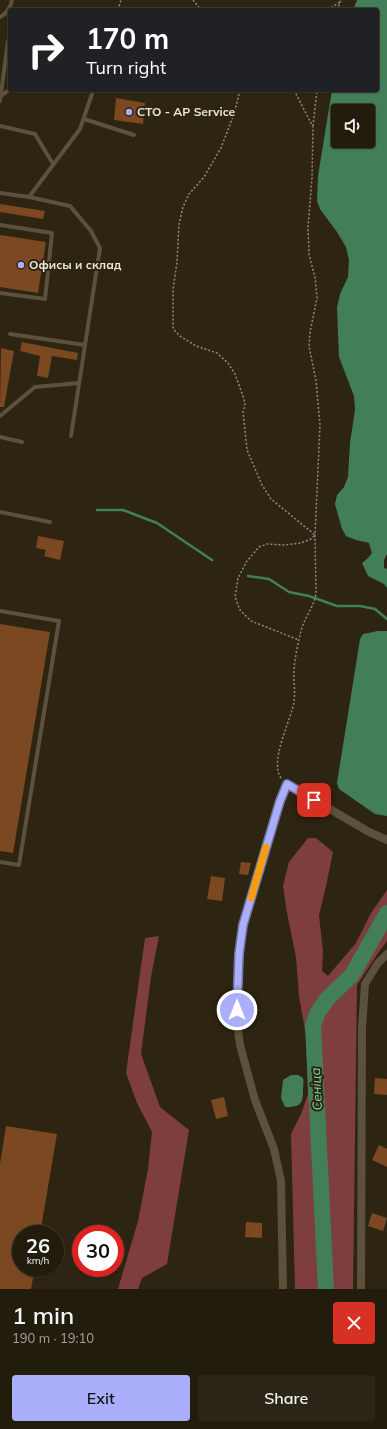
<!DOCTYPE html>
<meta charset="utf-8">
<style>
body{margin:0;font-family:Mulish,sans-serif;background:#2a2516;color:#f1f3f6;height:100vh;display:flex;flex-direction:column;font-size:15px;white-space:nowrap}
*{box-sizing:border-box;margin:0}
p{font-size:13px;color:#a2a19d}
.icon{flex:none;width:22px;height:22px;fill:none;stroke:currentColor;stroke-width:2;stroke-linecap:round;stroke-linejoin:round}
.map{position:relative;height:1289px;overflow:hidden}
.side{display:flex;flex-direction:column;background:#221c0d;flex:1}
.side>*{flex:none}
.guide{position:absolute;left:8px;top:8px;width:371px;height:84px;border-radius:4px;box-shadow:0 1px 3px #0004,0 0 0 1px #3f3a2e;background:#202124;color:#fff;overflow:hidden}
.buttons{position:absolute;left:331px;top:104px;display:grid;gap:8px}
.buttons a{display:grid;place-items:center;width:44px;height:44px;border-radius:4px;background:#221c0d;box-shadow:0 1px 3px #0004,0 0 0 1px #3f3a2e;font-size:20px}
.speed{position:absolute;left:12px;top:1225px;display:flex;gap:8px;font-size:20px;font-weight:700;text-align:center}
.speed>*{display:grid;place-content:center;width:52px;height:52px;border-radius:50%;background:#221c0d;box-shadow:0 1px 3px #0004,0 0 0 1px #3f3a2e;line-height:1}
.speed small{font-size:10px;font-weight:400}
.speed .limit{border:6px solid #d22;background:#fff;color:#111}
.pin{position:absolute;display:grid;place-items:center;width:34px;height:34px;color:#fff;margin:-17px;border-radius:8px;box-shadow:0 2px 6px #0006}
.me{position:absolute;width:44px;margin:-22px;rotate:0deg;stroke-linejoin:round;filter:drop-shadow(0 0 3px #0008)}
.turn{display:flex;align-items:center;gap:14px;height:84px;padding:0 12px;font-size:18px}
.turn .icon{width:52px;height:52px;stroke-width:2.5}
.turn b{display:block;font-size:28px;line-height:34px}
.round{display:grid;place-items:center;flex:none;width:42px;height:42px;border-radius:4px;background:#2a2516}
.summary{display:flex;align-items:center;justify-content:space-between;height:68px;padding:0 12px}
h1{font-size:24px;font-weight:600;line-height:30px}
.cta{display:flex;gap:8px;margin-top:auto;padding:8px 12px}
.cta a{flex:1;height:46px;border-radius:4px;background:#abaffb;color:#111;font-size:16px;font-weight:600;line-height:46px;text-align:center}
.cta a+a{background:#2a2516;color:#f1f3f6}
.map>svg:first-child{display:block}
</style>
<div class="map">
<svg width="387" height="1289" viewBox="0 0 387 1289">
<rect width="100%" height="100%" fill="#2d2511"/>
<path fill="#7e3e3e" d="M 308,838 L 316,838 L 333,852 L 326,886 L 319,915 L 323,952 L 322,971 L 328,976 L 356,943 L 371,913 L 387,890 L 387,941 L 378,953 L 357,985 L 353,1289 L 295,1289 L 291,1134 L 301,1114 L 308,1094 L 306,1036 L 299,996 L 296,957 L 287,913 L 283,886 L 289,862 Z
M 159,936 L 151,977 L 141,1054 L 160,1107 L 189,1130 L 167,1264 L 142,1278 L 138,1289 L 118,1289 L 138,1221 L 148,1169 L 152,1132 L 137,1103 L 126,1073 L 145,938 Z"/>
<path fill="#427f58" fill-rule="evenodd" d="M 357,0 L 387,0 L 387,554 L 384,560 L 384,568 L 387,569 L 387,588 L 384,584 L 368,576 L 362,563 L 368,558 L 372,553 L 369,543 L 356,540 L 346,536 L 342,529 L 335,504 L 337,495 L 344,487 L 348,477 L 350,443 L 355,410 L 354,396 L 339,357 L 337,308 L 340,294 L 348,277 L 349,260 L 346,247 L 337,232 L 320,209 L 317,201 L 318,176 L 332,90 L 377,90 L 377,10 L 353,10 ZM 338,111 L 368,111 L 368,141 L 338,141 Z
M 378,631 L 387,631 L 387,816 L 375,814 L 339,789 L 337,783 L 360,639 L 363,634 Z
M 291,1075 L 298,1075 L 303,1078 C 304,1082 303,1086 303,1091 C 303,1105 299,1107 285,1107 L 281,1098 L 283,1080 Z"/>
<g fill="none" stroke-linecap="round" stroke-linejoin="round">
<path stroke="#427f58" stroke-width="2.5" d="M 97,510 L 123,510 L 157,523 L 212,560
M 248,576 L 269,579 L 289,592 L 309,596 L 337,606 L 360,606 L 375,609 L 387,619"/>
<path stroke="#427f58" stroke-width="16" d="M 326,1289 L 313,1026 L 317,1014 L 327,999 L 352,975 L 387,913"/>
</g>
<path fill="#7c4822" d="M 116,98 L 145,103 L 143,124 L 114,120 Z
M 0,204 L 45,211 L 43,219 L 0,212 Z
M 0,235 L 46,242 L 38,293 L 0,287 Z
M 22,342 L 78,353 L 77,360 L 52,356 L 48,378 L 37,376 L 40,356 L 20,351 Z
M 1,348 L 14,351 L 4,407 L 0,407 Z
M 38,536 L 64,541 L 60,560 L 44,556 L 46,550 L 36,548 Z
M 0,624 L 50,632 L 13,853 L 0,851 Z
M 241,862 L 251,863 L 248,875 L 239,874 Z
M 211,876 L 225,878 L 222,901 L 207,899 Z
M 375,1078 L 387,1079 L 387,1095 L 374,1094 Z
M 224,1097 L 228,1116 L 216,1119 L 211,1100 Z
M 6,1126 L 57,1134 L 40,1234 L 21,1234 L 21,1268 L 35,1268 L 31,1289 L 0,1289 L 0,1164 Z
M 379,1145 L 387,1149 L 387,1167 L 372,1160 Z
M 372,1213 L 387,1218 L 383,1231 L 368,1226 Z
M 246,1222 L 262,1223 L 262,1238 L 245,1237 Z"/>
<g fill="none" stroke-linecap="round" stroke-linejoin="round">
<path stroke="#918a7b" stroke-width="1.5" stroke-dasharray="2 2" stroke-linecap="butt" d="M 193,0 L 201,10
M 118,10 L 121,0
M 328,10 L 340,2
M 337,10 L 341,0
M 240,90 L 234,114 L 221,148 L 204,177 L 189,194 L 183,207 L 179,224 L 177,262 L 173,290 L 173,327 L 174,330 L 180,336 L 196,346 L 217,353 L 228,363 L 235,374 L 244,399 L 245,406 L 243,412 L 247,450 L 262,485 L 271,499 L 315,535 L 311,539 L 301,543 L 284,545 L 267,544 L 259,547 L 247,561 L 238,578 L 235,597 L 240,610 L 251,621 L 299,640
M 313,126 L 317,90
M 281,778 C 270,763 288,725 292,710 C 297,696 293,684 294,670 C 295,657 298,643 301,631 C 304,618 313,609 316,594 L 315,535 L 320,425 L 316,381 L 309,346 L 310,332 L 317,298 L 315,277 L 309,255 L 308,227 L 312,178 L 313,127 L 294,90"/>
<path stroke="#5b513c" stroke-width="4" d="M 0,17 C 6,14 11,7 12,0
M 0,97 L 10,89
M 0,101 L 8,41
M 84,119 L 134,135
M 0,126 L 35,134 L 53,164
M 0,193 L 29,197 L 70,206 L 91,231 L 100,248 L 71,436
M 29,197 L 80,129 L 93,91
M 0,225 L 52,233 L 45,299 L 0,293
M 10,334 L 85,345
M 0,416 L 35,387 L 79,383
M 0,437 L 22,442
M 0,512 L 50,522
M 0,611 L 59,621 L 19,865 L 0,862"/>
<path stroke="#5b513c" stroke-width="8" d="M 283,1289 L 281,1181 L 274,1149 L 255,1100 L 240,1045 L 237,1022 L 237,998 L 239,955 L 243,925 L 274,818 L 287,784 L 369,832 L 387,840
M 361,1289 L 362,1028 L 365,984 L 378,963 L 387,954"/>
</g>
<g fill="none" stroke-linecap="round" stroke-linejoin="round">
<g stroke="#6f72a3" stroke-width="10">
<path id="route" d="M 237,1010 L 239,954 L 243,925 L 280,801 L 287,784 L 314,800"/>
</g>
<use href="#route" stroke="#abaffb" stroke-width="7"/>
<path stroke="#f59e0b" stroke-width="7" d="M 251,898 L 266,847"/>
</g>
<g fill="#abaffb" stroke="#2d2511" stroke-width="1.5">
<circle cx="129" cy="112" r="4"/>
<circle cx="21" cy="265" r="4"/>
</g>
<g text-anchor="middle" stroke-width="4" stroke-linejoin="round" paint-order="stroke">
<g font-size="12" font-weight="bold" fill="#ebe6da" stroke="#2d2511" text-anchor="start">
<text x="137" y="116">СТО - AP Service</text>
<text x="29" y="269">Офисы и склад</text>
</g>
<g font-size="13" font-style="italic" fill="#81d9a0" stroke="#2d2511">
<text transform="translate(316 1089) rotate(-93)" y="5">Сеніца</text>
</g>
</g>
</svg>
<div class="buttons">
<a><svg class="icon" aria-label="sound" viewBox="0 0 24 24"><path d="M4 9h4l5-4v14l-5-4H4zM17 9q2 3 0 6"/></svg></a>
</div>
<div class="speed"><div>26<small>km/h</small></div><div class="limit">30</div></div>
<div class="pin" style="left:314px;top:800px;background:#d93025"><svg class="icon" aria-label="arrive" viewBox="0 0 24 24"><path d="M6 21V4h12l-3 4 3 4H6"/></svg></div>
<svg class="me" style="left:237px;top:1010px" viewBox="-20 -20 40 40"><circle r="17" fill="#abaffb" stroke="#fff" stroke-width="3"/><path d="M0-11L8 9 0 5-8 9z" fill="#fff"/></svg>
<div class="guide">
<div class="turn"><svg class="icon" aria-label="right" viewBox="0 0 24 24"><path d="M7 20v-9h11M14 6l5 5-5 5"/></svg><div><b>170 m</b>Turn right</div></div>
</div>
</div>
<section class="side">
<div class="summary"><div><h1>1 min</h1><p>190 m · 19:10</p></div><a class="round" style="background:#d93025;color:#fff"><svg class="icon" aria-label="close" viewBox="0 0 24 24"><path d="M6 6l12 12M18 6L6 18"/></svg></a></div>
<div class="cta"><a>Exit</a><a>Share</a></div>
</section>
